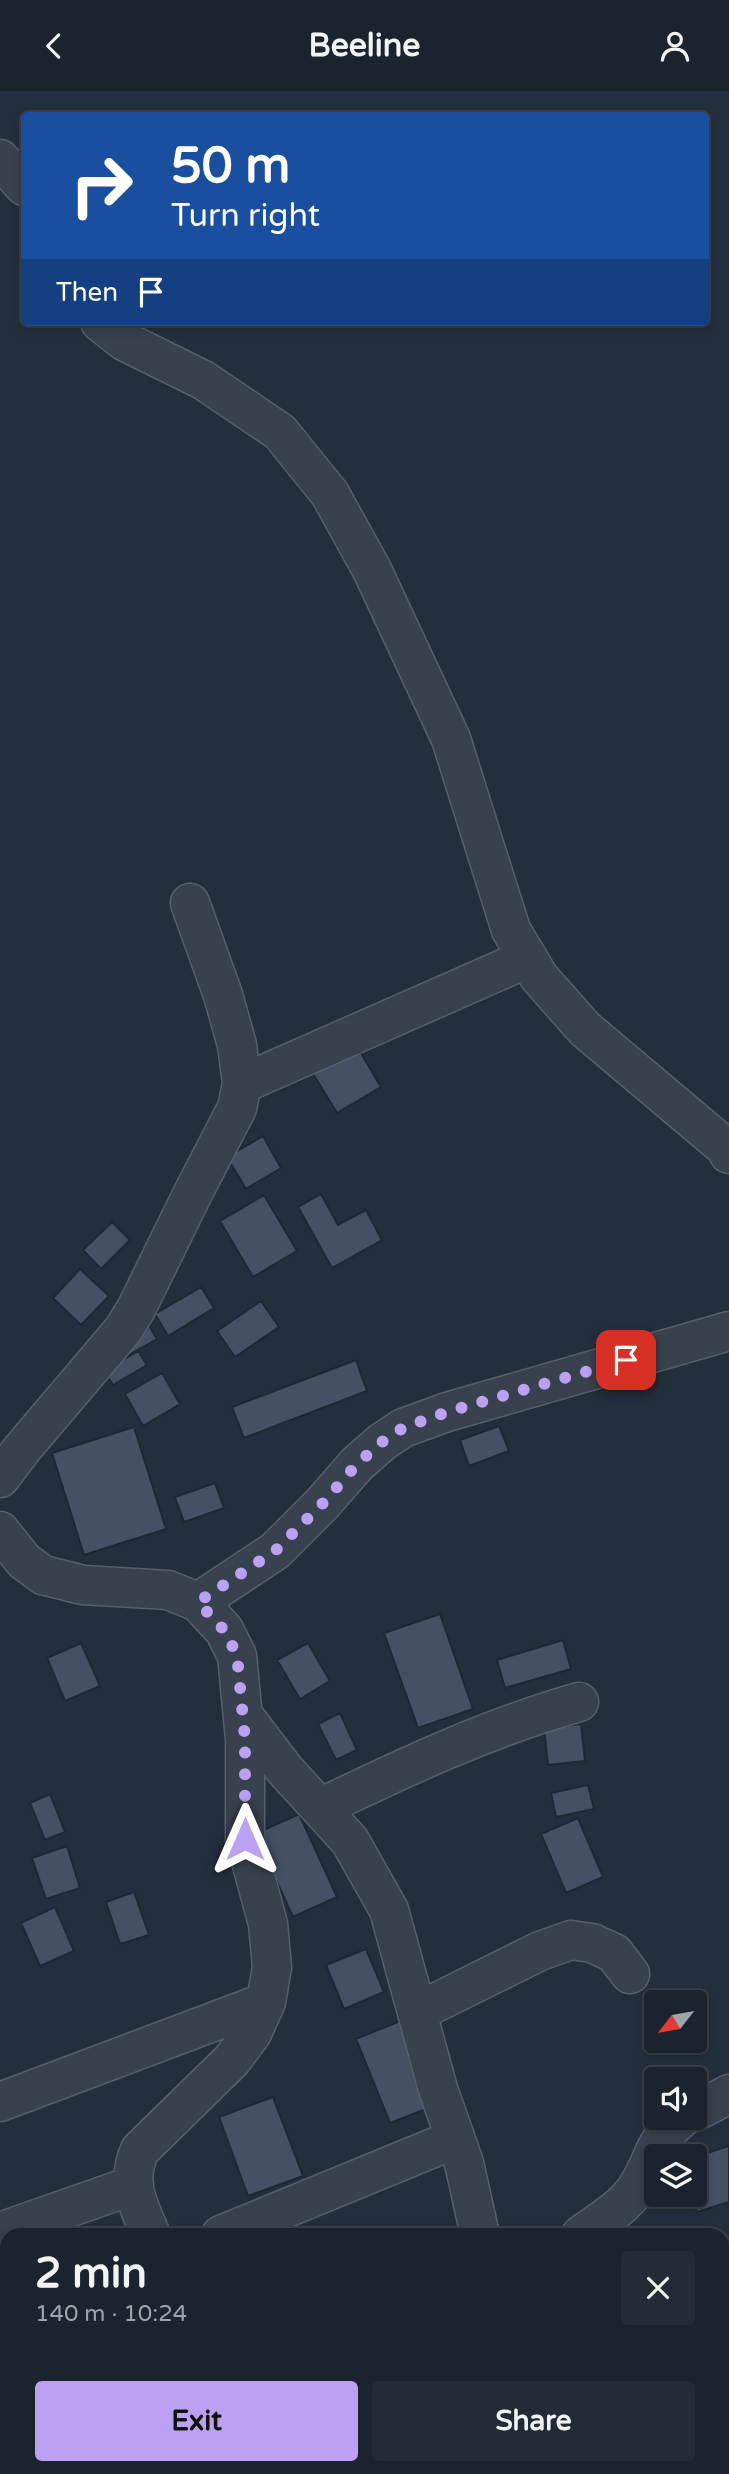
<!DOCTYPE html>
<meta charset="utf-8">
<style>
body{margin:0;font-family:"Varela Round",sans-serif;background:#242b36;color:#f1f3f6;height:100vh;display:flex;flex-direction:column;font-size:26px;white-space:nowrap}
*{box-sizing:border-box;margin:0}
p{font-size:23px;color:#a0a4aa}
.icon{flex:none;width:38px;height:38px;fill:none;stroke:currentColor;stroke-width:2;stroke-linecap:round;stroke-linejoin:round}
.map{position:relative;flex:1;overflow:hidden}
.details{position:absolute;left:0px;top:2137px;width:730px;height:247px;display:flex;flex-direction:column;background:#1b232e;border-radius:21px 21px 0 0;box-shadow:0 4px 10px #0003,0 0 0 2px #39404a}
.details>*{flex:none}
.guide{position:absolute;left:21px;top:21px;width:688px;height:214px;border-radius:7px;box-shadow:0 4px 10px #0003,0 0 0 2px #39404a;background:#1a4fa0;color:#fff;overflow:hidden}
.needle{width:46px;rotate:239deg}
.tools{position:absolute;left:644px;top:1899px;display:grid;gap:14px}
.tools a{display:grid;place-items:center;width:63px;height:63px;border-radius:7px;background:#1b232e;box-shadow:0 4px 10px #0003,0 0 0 2px #39404a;font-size:35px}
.pin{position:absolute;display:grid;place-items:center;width:60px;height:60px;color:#fff;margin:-30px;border-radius:14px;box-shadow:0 4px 10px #0006}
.me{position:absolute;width:77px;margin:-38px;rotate:0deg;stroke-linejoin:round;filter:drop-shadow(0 0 5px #0008)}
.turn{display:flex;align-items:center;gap:24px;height:147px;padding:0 35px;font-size:32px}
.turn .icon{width:91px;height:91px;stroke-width:2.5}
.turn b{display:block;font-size:49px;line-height:60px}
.then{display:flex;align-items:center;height:66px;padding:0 35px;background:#0003;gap:14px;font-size:26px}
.round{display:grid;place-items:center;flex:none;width:74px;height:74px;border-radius:7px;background:#242b36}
.summary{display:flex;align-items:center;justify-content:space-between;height:119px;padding:0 35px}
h1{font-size:42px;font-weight:800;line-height:52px}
.button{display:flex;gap:14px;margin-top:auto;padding:14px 35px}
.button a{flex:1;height:80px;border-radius:7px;background:#bca0f2;color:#111;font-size:28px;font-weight:800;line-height:80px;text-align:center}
.button a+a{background:#242b36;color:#f1f3f6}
header{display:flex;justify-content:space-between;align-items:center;height:91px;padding:0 35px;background:#1b232e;font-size:32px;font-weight:800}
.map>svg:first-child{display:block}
</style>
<header><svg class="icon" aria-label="back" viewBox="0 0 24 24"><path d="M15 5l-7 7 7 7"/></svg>Beeline<svg class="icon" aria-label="person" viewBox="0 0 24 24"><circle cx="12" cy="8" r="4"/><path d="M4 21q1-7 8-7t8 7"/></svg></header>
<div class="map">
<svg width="729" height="2383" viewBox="0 0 729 2383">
<rect width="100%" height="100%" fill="#242f3e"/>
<path fill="#455162" stroke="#1f2835" stroke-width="2" d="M 356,954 L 381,996 L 337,1022 L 312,981 Z
M 263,1045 L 281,1077 L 246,1098 L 227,1066 Z
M 321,1103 L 338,1134 L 366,1119 L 382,1149 L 332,1177 L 298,1116 Z
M 264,1104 L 297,1160 L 253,1186 L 220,1130 Z
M 112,1131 L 130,1149 L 101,1178 L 83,1159 Z
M 80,1178 L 109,1205 L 81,1234 L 53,1207 Z
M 201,1196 L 214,1217 L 168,1245 L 155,1223 Z
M 261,1210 L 279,1236 L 235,1266 L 217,1240 Z
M 147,1231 L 157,1248 L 127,1265 L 117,1249 Z
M 138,1260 L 147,1274 L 113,1294 L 104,1280 Z
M 356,1269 L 367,1300 L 244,1347 L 232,1316 Z
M 162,1282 L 180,1313 L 143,1335 L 125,1303 Z
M 499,1335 L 509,1360 L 469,1375 L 460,1349 Z
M 134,1336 L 166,1438 L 84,1464 L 52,1362 Z
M 215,1392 L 224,1417 L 184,1431 L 175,1406 Z
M 440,1523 L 473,1618 L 418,1637 L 384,1542 Z
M 563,1549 L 571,1578 L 505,1597 L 497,1569 Z
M 81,1552 L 100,1595 L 65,1610 L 47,1567 Z
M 308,1552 L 330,1590 L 300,1608 L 277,1569 Z
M 340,1622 L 357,1659 L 336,1669 L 318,1633 Z
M 581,1633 L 585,1670 L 548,1674 L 544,1637 Z
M 588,1694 L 594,1718 L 556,1726 L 551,1702 Z
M 50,1703 L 65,1741 L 45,1749 L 30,1712 Z
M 299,1723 L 337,1806 L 293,1826 L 255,1743 Z
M 578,1727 L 603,1786 L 566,1802 L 541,1743 Z
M 67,1755 L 80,1797 L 46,1808 L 32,1767 Z
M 134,1801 L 149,1844 L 120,1853 L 106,1811 Z
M 55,1816 L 74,1860 L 40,1875 L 21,1832 Z
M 366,1858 L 384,1901 L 344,1918 L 326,1874 Z
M 405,1928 L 439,2013 L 390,2032 L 356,1948 Z
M 273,2006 L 303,2085 L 248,2105 L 219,2026 Z
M 729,2055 L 729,2111 L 697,2121 L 691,2104 L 695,2104 L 695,2066 Z"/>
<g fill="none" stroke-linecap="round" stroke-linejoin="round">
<g stroke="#565f6c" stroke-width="41">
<path id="minor" d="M 0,68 L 24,95
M 100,231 L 124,250 L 203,289 L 280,341 L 330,403 L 372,479 L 451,648 L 511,839 L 539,886 L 585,938 L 725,1056 L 729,1063
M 242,993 L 528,867
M 0,1387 L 22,1358 L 123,1239 L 136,1218 L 193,1102 L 237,1017 L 242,993 L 237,954 L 223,904 L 190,812
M 0,1440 L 24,1470 L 43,1484 L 83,1494 L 168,1499 L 198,1511 L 224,1539 L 237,1565 L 245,1648 L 245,1748 L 268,1833 L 272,1876 L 266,1911 L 252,1942 L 232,1969 L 140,2059 C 125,2092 138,2113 151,2144
M 198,1511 L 275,1460 L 322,1413 L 357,1373 L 382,1351 L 403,1337 L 447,1321 L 729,1240
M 243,1624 L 285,1679 L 350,1750 L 389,1819 L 438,1998 L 464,2072 L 480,2144
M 320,1717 C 405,1676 488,1637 579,1611
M 417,1921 L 540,1860 L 571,1849 L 592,1852 L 614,1862 L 630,1883
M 0,2011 L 266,1911
M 695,2021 L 729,2003
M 0,2141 L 134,2094
M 221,2144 L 455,2048
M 581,2144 C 599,2131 623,2117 636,2098 C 655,2070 651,2051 683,2026
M 0,2371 L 7,2370
M 678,2376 L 698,2383
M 133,2383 L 135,2376"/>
</g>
<use href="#minor" stroke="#38414e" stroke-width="38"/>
</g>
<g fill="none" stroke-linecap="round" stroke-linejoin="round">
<path stroke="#bca0f2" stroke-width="12" stroke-dasharray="0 21.6" d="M 245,1748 L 245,1648 L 237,1564 L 224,1539 L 198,1511 L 275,1460 L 322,1413 L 357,1373 L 382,1351 L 403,1337 L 447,1321 L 626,1269"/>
</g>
</svg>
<div class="tools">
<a><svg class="needle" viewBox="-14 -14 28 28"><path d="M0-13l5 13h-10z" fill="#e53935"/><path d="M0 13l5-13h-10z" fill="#a0a4aa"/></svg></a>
<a><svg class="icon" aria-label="sound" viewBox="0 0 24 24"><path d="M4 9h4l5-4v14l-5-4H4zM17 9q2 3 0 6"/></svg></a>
<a><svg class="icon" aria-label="layers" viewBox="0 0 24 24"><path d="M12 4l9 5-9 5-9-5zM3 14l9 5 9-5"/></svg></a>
</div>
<div class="pin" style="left:626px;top:1269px;background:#d93025"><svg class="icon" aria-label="arrive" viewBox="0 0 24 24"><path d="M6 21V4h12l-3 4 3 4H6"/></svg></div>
<svg class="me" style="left:245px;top:1748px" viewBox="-20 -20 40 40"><path d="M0-17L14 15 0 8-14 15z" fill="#bca0f2" stroke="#fff" stroke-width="4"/></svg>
<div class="guide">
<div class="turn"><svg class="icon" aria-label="right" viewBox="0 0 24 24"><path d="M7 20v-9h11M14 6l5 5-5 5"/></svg><div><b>50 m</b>Turn right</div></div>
<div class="then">Then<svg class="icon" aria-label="arrive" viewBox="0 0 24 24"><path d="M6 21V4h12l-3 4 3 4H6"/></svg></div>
</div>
<section class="details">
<div class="summary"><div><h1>2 min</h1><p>140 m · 10:24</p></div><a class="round"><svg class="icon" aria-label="close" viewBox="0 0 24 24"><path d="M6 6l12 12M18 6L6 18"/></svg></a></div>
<div class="button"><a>Exit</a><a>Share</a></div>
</section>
</div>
